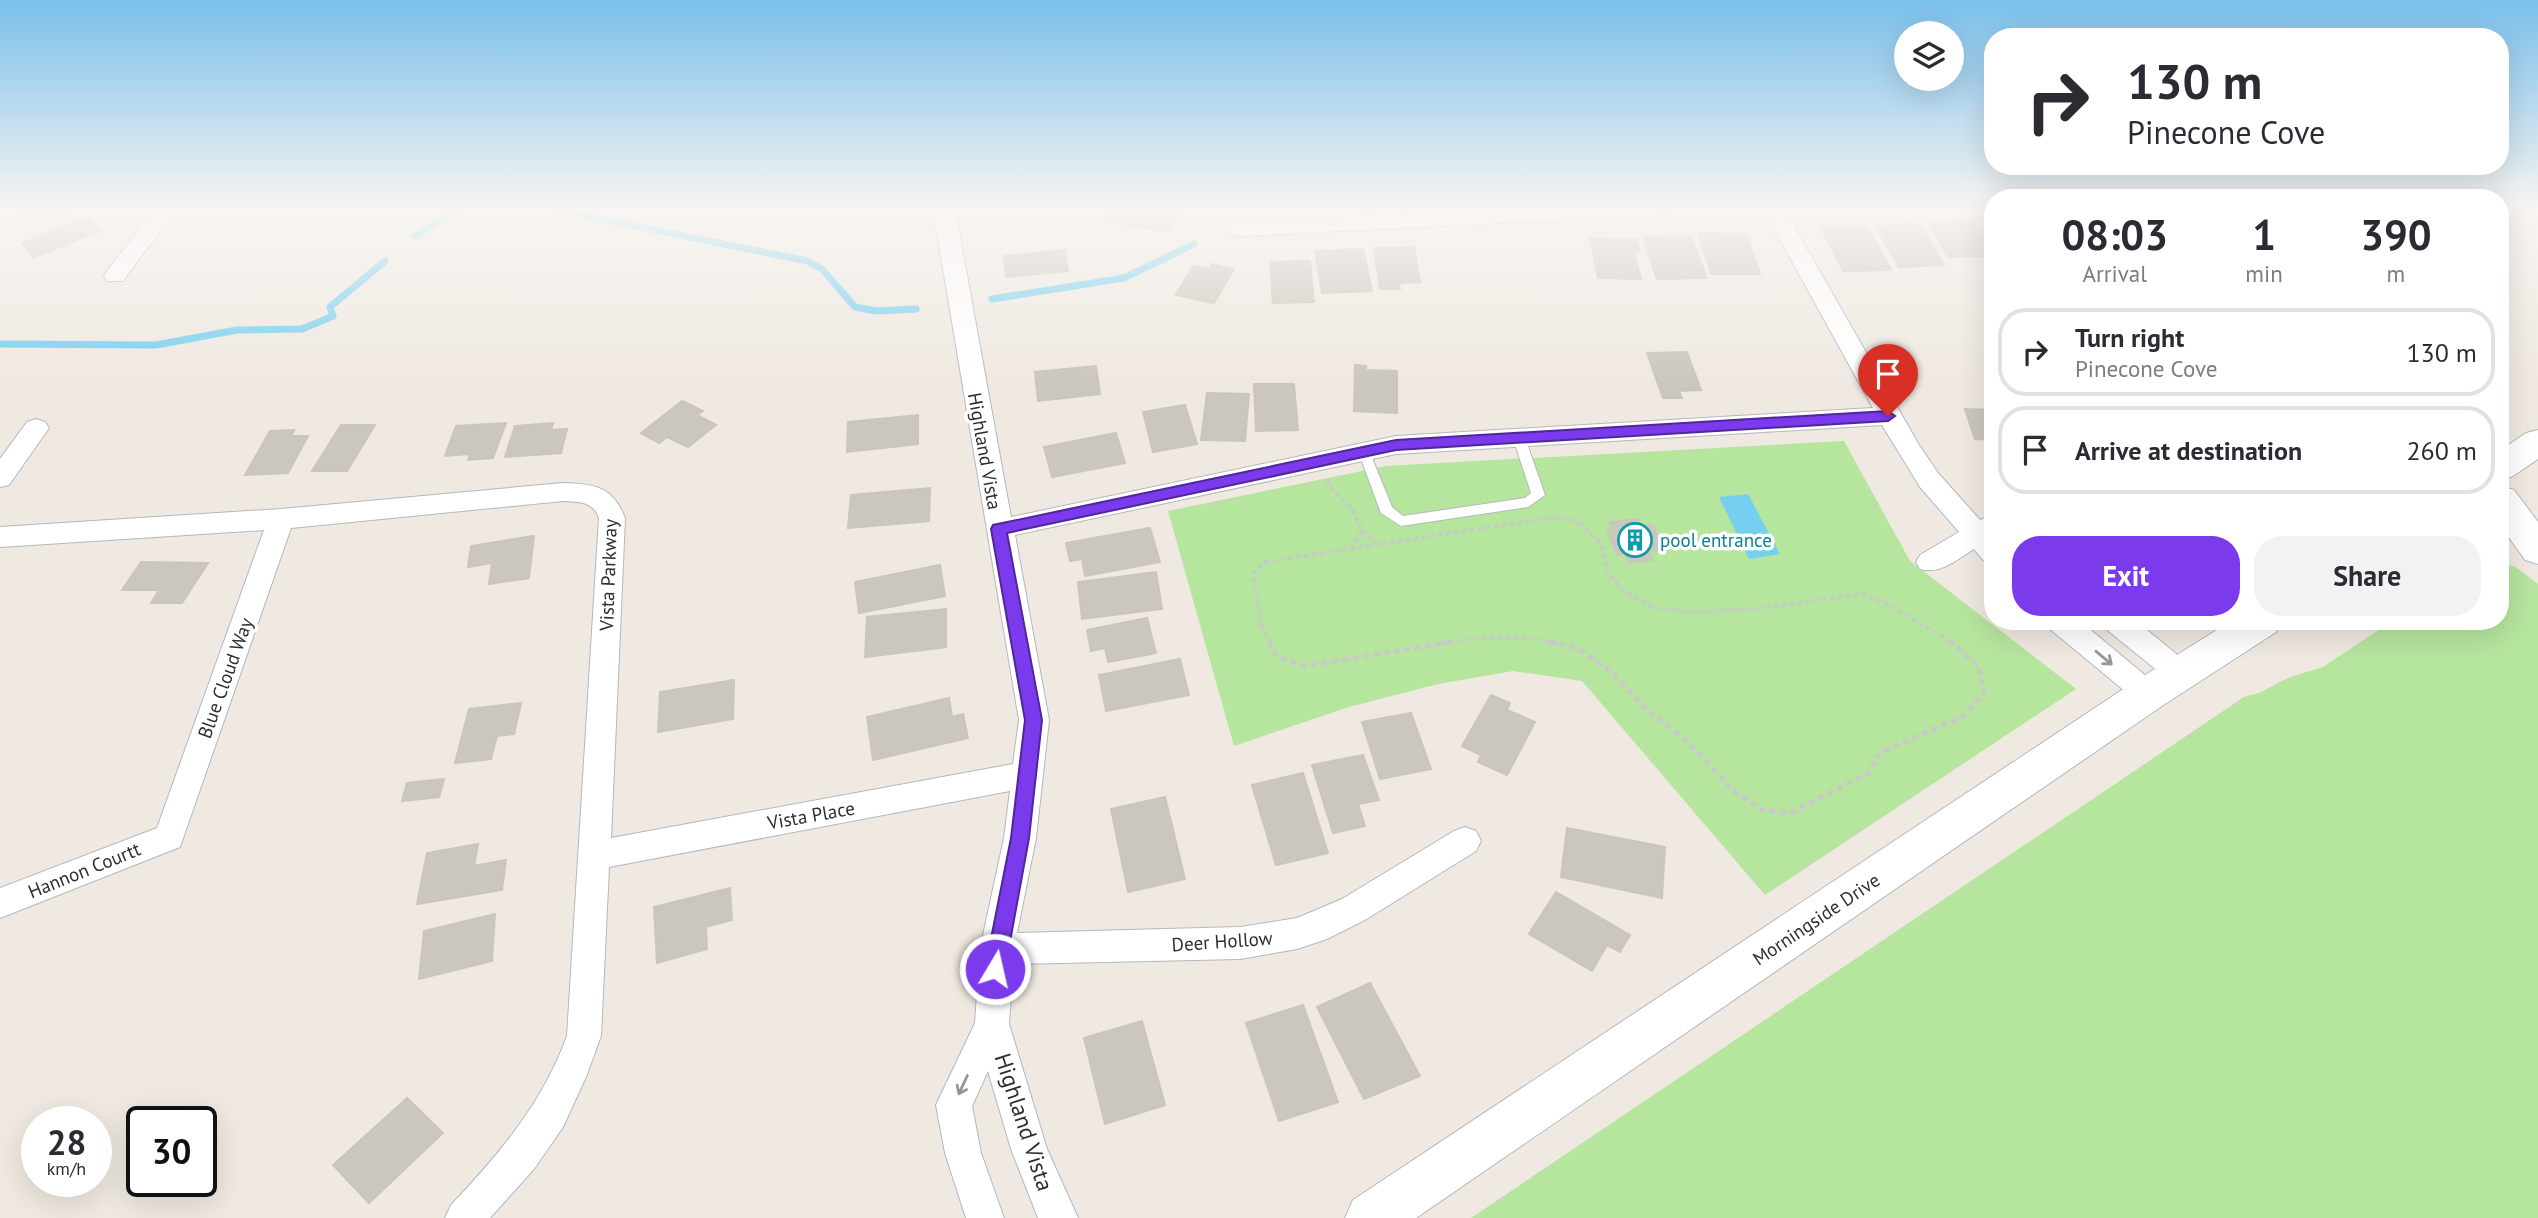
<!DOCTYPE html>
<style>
body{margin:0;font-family:"PT Sans",sans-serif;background:#f2f2f3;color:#2b2b33;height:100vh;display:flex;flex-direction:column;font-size:26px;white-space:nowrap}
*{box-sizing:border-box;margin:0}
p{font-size:23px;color:#7c7c81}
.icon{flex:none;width:38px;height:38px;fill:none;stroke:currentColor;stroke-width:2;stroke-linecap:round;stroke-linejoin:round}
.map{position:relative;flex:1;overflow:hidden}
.drawer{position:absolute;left:1984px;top:189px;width:525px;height:441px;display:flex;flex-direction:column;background:#fff;border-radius:28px;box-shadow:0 7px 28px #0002}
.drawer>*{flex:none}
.hud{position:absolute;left:1984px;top:28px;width:525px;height:147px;border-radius:28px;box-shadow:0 7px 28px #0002;background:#fff;color:#2b2b33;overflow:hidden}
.controls{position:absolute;left:1894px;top:21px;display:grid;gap:14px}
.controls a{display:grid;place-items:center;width:70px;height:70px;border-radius:50%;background:#fff;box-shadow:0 7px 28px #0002;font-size:35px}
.speed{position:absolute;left:21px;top:1106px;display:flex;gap:14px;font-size:35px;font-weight:700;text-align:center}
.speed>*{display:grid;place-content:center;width:91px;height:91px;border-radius:50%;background:#fff;box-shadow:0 7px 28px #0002;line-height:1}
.speed small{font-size:18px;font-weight:400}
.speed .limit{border:4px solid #111;border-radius:10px;background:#fff;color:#111}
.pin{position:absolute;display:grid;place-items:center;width:60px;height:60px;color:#fff;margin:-72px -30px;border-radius:50% 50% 50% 0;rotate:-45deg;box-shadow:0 0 7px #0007}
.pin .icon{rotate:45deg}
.me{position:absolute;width:77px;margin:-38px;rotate:9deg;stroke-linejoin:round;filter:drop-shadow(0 0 5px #0008)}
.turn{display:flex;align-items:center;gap:24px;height:147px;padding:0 28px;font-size:32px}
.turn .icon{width:91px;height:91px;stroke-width:2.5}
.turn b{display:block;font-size:49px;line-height:60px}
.eta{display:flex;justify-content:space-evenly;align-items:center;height:119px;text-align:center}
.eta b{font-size:42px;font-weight:700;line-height:49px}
.button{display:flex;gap:14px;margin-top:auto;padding:14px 28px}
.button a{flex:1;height:80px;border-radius:28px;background:#7c3aed;color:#fff;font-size:28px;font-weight:700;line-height:80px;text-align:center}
.button a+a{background:#f2f2f3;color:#2b2b33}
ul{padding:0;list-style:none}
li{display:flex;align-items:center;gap:21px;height:88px;margin:0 14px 10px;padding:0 14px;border:4px solid #e1e1e2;border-radius:28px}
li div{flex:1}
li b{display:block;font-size:26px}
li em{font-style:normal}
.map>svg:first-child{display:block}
</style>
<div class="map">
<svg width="2538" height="1218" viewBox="0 0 2538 1218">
<rect width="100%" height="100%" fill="#efe9e1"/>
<path fill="#b6e59e" d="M 1844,441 L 1910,561 L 2076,689 L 1765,895 L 1582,681 L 1513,671 L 1438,684 L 1349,707 L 1234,746 L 1168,511 L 1386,466 Z
M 2501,561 L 2517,568 L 2538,584 L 2538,1218 L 1471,1218 L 2244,697 L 2259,693 L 2290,677 L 2323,667 L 2392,621 L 2501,621 Z"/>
<path fill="#75cff0" d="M 1748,494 L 1780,554 L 1749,559 L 1719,497 Z"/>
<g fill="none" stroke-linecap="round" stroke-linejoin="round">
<path stroke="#75cff0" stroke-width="7" d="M 552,209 L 807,261 L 822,269 L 855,307 L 876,311 L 916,309
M 415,236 L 458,209
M 992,299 L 1124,278 L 1194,244
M 0,344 L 156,345 L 237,330 L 302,329 L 333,316 L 330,307 L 385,261"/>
</g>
<path fill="#cbc7bf" stroke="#cbc5ba" stroke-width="2" d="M 9,209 L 76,209 L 70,217 L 14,218 L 20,211 L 7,212 Z
M 1111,209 L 1179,209 L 1168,232 L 1105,221 Z
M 88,217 L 99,231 L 33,258 L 22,243 Z
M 1973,221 L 1993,256 L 1948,257 L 1928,223 Z
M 1920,224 L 1944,265 L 1899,267 L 1876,226 Z
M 1867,226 L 1891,270 L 1843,271 L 1821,227 Z
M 1698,233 L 1746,234 L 1760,274 L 1711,274 Z
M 1691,236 L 1707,278 L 1657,279 L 1643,237 Z
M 1590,238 L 1637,239 L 1640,252 L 1634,252 L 1641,279 L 1598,278 Z
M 1414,247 L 1420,282 L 1399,283 L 1400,289 L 1380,289 L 1374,248 Z
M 1363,249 L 1372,291 L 1322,293 L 1315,251 Z
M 1065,250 L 1068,271 L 1006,277 L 1004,256 Z
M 1310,261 L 1314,302 L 1273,303 L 1270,262 Z
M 1212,264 L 1234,269 L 1214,303 L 1176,295 L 1193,266 L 1209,269 Z
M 1687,352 L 1701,390 L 1679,391 L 1682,398 L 1663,398 L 1647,353 Z
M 1355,365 L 1366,366 L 1366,370 L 1397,371 L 1397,413 L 1354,411 Z
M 1096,366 L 1100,394 L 1038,401 L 1035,372 Z
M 1254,384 L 1294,384 L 1298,430 L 1256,431 Z
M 1207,393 L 1249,394 L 1245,441 L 1201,440 Z
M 682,401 L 703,411 L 697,415 L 716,425 L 688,447 L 667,437 L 659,443 L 641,433 Z
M 1185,405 L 1197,444 L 1153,452 L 1143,412 Z
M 1965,409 L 1993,410 L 1993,440 L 1975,439 Z
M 918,415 L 918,444 L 847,452 L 848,422 Z
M 506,423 L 493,458 L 468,460 L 470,454 L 445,456 L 456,426 Z
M 553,423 L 551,430 L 567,429 L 561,453 L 505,457 L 515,426 Z
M 341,425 L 375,425 L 347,471 L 312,471 Z
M 294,430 L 291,436 L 308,436 L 288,473 L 245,475 L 270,431 Z
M 1116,433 L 1125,463 L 1052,477 L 1044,447 Z
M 930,488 L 929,521 L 848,528 L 851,495 Z
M 1638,519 L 1641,526 L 1653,525 L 1664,550 L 1648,552 L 1652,560 L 1629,563 L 1625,554 L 1617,555 L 1607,530 L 1613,530 L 1610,522 Z
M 1150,528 L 1160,562 L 1085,576 L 1082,559 L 1070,561 L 1066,543 Z
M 534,536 L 529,578 L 489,584 L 492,563 L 468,567 L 471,546 Z
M 141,562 L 208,563 L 182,603 L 151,603 L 159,590 L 122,590 Z
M 940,565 L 945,596 L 859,613 L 855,582 Z
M 1156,572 L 1162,609 L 1082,619 L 1078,582 Z
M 946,609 L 946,647 L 865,657 L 867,617 Z
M 1147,618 L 1156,653 L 1108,662 L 1105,648 L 1091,651 L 1087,630 Z
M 1180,659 L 1189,695 L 1106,711 L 1099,675 Z
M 734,680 L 733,719 L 658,732 L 660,692 Z
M 1491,695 L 1510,703 L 1507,710 L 1535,722 L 1507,775 L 1478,762 L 1481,755 L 1462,746 Z
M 949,698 L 952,717 L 963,714 L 968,738 L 873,760 L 867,717 Z
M 521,703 L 514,734 L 497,736 L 491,759 L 455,763 L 469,709 Z
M 1411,713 L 1431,769 L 1380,779 L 1362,722 Z
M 1363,755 L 1379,800 L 1358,804 L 1365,826 L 1333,833 L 1312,765 Z
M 1303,773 L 1328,853 L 1276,865 L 1252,785 Z
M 444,779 L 439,797 L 402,801 L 407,783 Z
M 1165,797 L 1185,879 L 1128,892 L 1111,809 Z
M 1567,828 L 1665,847 L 1662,898 L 1561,877 Z
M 478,844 L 474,866 L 506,860 L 502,890 L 417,904 L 427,853 Z
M 730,888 L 732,920 L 706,927 L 707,949 L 657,963 L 654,907 Z
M 1556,892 L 1630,935 L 1620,952 L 1607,945 L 1592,971 L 1529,934 Z
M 495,914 L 492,961 L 419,979 L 424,931 Z
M 1370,983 L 1420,1076 L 1364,1099 L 1317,1007 Z
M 1303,1005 L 1338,1102 L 1279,1121 L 1246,1023 Z
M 1142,1021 L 1165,1105 L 1105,1124 L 1084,1038 Z
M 407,1098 L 443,1133 L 369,1203 L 333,1165 Z"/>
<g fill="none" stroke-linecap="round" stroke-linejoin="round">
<g stroke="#b4b7c1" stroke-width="2">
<path id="lane" d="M 1519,434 L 1525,438 L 1545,495 L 1528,507 L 1401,526 L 1381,513 L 1358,451 L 1364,447 L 1368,448 L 1392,507 L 1403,516 L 1525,498 L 1531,493 L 1513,438 Z"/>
</g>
<g stroke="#b4b7c1" stroke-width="2">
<path id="street" d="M 155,209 L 176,209 L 123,281 L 107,281 L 104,276 L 107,271 Z
M 933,209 L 955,209 L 1011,517 L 1396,436 L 1873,408 L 1763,209 L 1784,209 L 1919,445 L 1938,473 L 1980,520 L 1993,515 L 1993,563 L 1983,560 L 1974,549 C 1958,559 1940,575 1920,569 L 1916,562 L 1920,555 L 1959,532 L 1920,487 L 1882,425 L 1396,454 L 1015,535 L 1049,720 L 1036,838 L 1017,933 L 1240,927 L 1297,918 L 1342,899 L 1454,831 L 1465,827 L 1476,831 L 1481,841 L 1476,851 L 1365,920 L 1327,939 L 1297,949 L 1240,959 L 1013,964 L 1009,1024 L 1047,1149 L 1078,1218 L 1038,1218 L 1011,1149 L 988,1071 L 972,1106 L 981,1153 L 1004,1218 L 966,1218 L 945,1153 L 936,1105 L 975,1023 L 980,949 L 1004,838 L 1010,791 L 609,867 L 601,1036 L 586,1077 L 563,1127 L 534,1169 L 490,1218 L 445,1218 L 451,1205 C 500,1153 542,1104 567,1036 L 599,518 C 593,501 579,502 563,501 L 291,528 L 180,847 L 0,918 L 0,888 L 157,828 L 264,530 L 0,547 L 0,527 L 281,509 L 563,483 C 594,484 613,486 625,518 L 611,838 L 1013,764 L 1019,720 Z
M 1516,209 L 1674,209 L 1672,214 L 1664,215 L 1240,236 L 1232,234 L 1229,229 L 1232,224 L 1240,222 Z
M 36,419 L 45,422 L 49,428 L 9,485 L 0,487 L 0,459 L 27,422 Z
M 2046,621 L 2080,621 L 2158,686 L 2163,694 L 2158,702 L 2148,706 L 2138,702 L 2050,629 Z
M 2102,621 L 2136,621 L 2190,665 L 2195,673 L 2190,681 L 2180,685 L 2170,681 L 2106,629 Z"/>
</g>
<g stroke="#b4b7c1" stroke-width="2">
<path id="secondary" d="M 2538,430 L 2538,459 L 2513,476 L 2501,480 L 2501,450 L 2526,433 Z
M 2501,486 L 2514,490 L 2538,522 L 2538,564 L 2525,560 L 2501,526 Z
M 2231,621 L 2281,621 L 2276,632 L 2162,706 L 1416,1218 L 1345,1218 L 1353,1200 L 2134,682 Z"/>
</g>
<path stroke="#c9c9c9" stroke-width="3.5" stroke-dasharray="4.5 3.5" stroke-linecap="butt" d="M 1327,480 L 1333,491 L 1352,508 L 1362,531 L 1352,548
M 1362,531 L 1377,544
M 1270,643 L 1262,627 L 1253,574 L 1264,562 L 1555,517 L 1578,521 L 1602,545 L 1607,570 L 1622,590 L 1655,608 L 1689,612 L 1753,609 L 1860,594 L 1888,604 L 1953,643
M 1441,643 C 1478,637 1521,635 1557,643"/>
<path stroke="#c9c9c9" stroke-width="5" stroke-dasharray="6 4.5" stroke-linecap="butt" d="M 1269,642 L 1276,656 L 1304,666 L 1452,642
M 1549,642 L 1578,648 L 1614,674 L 1645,708 L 1686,740 L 1734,791 L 1760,809 L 1788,814 L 1869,773 L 1881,752 L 1964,716 L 1984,693 L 1978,666 L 1951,642"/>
<use href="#lane" fill="#fff" fill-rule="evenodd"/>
<use href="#street" fill="#fff" fill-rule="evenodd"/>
<use href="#secondary" fill="#fff" fill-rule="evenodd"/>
</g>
<defs><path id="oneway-shaft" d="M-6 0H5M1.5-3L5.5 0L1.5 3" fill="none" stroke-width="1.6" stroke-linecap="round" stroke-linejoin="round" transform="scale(1.75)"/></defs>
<g stroke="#969696">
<use href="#oneway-shaft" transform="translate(2104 658) rotate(40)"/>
<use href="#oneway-shaft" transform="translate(963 1085) rotate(115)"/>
</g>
<linearGradient id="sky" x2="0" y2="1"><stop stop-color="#7abfeb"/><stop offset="0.55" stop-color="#f8f5f2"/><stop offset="1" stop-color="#f8f5f2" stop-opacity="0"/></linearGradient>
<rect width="2538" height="380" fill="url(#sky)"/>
<path fill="#7c3aed" stroke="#51269a" stroke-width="2" d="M 1888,411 L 1895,416 L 1888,421 L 1396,450 L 1007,533 L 1042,720 L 1029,838 L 1005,969 L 1002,975 L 995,978 L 988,975 L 985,969 L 1011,838 L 1025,720 L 991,529 L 993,525 L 1396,440 Z"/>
<defs>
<g id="building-ring" transform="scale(1.75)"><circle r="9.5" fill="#fff" stroke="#0f9aa8" stroke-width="1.5"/><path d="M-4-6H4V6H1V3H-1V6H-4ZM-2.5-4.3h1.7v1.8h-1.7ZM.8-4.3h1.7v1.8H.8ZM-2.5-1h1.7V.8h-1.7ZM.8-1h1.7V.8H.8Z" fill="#0f9aa8"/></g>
</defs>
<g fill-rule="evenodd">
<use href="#building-ring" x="1635" y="540"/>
</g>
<g text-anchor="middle" stroke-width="7" stroke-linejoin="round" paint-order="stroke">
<g font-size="19" fill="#2e2e2e" stroke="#fff">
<text transform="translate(985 451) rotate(80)" y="7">Highland Vista</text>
<text transform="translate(608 575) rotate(-88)" y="7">Vista Parkway</text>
<text transform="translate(225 678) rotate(-70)" y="7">Blue Cloud Way</text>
<text transform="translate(811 815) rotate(-10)" y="7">Vista Place</text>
<text transform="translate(84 870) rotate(-22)" y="7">Hannon Courtt</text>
<text transform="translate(1816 919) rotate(-34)" y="7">Morningside Drive</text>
<text transform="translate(1222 941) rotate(-4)" y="7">Deer Hollow</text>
</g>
<g font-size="19" fill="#0d838f" stroke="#fff" text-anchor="start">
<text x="1660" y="547">pool entrance</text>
</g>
<g font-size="23" fill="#2e2e2e" stroke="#fff">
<text transform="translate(1024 1122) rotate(72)" y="8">Highland Vista</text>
</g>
</g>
</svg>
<div class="controls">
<a><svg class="icon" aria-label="layers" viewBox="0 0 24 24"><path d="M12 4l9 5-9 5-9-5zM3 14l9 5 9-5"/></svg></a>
</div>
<div class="speed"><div>28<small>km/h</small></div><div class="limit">30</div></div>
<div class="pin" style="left:1888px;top:416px;background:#d93025"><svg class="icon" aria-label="arrive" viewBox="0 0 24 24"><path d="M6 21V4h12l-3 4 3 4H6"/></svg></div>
<svg class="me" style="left:995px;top:969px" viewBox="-20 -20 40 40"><circle r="17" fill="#7c3aed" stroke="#fff" stroke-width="3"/><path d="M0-11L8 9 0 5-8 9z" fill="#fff"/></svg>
<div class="hud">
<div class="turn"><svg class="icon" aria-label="right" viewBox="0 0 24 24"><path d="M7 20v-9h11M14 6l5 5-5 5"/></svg><div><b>130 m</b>Pinecone Cove</div></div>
</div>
<section class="drawer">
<div class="eta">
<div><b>08:03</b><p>Arrival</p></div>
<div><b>1</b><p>min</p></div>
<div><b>390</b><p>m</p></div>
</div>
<ul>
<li><svg class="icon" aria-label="right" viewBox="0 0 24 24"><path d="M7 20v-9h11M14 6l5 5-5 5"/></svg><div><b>Turn right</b><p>Pinecone Cove</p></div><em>130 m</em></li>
<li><svg class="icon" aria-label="arrive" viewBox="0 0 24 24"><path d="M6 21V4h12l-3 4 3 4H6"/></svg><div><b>Arrive at destination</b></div><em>260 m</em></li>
</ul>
<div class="button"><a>Exit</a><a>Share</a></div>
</section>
</div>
